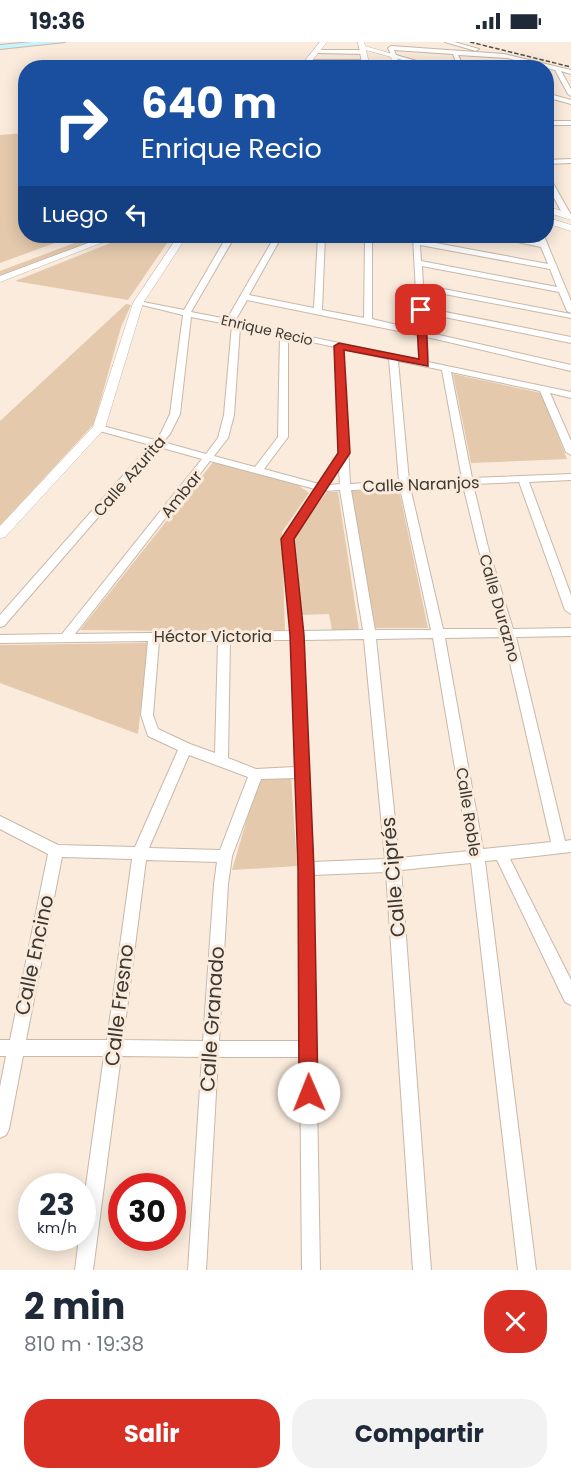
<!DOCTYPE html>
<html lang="es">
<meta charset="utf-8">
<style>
body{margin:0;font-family:Poppins,sans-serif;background:#f2f2f3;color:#1f2937;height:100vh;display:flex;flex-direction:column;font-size:22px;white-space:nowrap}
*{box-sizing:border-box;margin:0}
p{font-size:20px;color:#747a83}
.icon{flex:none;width:33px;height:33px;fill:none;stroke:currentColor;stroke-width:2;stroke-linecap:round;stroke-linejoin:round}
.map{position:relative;height:1228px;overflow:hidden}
.panel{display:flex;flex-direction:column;background:#fff;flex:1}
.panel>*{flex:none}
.guide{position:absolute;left:18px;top:18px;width:536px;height:183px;border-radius:24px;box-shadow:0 3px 15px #0003;background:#1a4fa0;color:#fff;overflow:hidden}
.speed{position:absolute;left:18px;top:1131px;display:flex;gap:12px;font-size:30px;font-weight:700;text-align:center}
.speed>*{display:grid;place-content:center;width:78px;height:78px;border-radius:50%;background:#fff;box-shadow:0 3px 15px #0003;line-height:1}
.speed small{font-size:15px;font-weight:400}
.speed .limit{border:9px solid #d22;background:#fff;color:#111}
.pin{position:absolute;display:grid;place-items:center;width:51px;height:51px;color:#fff;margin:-26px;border-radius:12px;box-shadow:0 3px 9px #0006}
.me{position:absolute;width:66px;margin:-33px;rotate:359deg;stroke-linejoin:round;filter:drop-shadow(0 0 4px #0008)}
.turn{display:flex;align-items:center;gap:21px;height:126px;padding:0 24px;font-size:27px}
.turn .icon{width:78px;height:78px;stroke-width:2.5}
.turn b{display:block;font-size:42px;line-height:51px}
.then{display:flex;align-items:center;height:57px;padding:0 24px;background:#0003;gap:12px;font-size:22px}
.round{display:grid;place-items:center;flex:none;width:63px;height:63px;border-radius:24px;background:#f2f2f3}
.head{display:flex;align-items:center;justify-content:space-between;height:102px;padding:0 24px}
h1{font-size:36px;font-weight:700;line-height:45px}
.cta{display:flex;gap:12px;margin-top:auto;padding:12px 24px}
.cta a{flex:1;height:69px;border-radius:24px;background:#d93025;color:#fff;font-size:24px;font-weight:700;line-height:69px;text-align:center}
.cta a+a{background:#f2f2f3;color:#1f2937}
.status{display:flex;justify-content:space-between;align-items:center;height:42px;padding:0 30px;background:#fff;direction:ltr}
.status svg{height:16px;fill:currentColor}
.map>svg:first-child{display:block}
</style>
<div class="status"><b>19:36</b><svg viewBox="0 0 49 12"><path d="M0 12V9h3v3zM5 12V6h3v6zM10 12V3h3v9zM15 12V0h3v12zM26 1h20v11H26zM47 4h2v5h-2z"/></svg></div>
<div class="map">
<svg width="571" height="1228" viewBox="0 0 571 1228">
<rect width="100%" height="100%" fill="#faebdc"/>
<path fill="#e4c9ad" d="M 25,91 L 26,194 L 74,194 L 0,221 L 0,93 Z
M 93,194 L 108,194 L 0,234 L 0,229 Z
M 128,194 L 172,194 L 128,258 L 15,239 Z
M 126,262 L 131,263 L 121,285 L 94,382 L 0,484 L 0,379 Z
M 453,332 L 541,351 L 567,417 L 471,421 Z
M 214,419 L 294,440 L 309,451 L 282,490 L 285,590 L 80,588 Z
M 399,448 L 428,586 L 374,586 L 348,449 Z
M 327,450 L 338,450 L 359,588 L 332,588 L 329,572 L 302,573 L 291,496 Z
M 148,601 L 138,692 L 0,641 L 0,603 Z
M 291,734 L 297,824 L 232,828 L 259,736 Z"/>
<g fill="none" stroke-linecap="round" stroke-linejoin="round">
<g stroke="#c7b8a9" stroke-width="2">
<path id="minor" d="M 445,0 L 454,0 L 479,7 L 476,9 Z
M 391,4 L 504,12 L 571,28 L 571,32 L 561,29 L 571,47 L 571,54 L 568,52 L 555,28 L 507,16 L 458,13 L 464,26 L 458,26 L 453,12 L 394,8 L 396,13 L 441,26 L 431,26 L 392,15 L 388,6 Z
M 320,8 L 363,8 L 366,10 L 363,12 L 318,11 Z
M 313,18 L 365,18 L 368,20 L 365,22 L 311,21 Z
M 546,51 L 571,58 L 571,62 L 546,55 Z
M 546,79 L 571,79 L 571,83 L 546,83 Z
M 571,117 L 571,121 L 546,122 L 546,118 Z
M 546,132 L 549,134 L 571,173 L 570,175 L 563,173 L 546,140 Z
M 227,194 L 235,194 L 191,270 L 227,277 L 275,194 L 282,194 L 249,253 L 314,266 L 318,194 L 325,194 L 322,268 L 364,276 L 365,194 L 372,194 L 372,277 L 418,288 L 413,194 L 419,194 L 420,198 L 548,222 L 541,205 L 490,194 L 504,194 L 540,200 L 538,194 L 544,194 L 571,259 L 571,271 L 567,269 L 559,250 L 422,224 L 423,243 L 571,272 L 571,276 L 423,248 L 425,266 L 571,295 L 571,301 L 425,271 L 426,290 L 571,323 L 571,329 L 427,295 L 428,320 L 571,350 L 571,356 L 550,351 L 571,399 L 571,413 L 566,410 L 540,349 L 451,330 L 472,436 L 571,432 L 571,438 L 529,440 L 571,553 L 571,572 L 565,568 L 519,440 L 473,442 L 488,505 L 513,587 L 571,586 L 571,594 L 516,595 L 565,799 L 571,798 L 571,810 L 510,817 L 571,938 L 571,963 L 565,960 L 497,818 L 485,819 L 536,1228 L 518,1228 L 471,821 L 401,828 L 431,1228 L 413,1228 L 386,830 L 313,833 L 320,1228 L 302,1228 L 300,1015 L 218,1015 L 206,1228 L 188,1228 L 202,1015 L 121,1014 L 93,1228 L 75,1228 L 79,1196 L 82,1196 L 82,1172 L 104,1014 L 23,1014 L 9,1087 L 6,1093 L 0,1096 L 0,1045 L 6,1014 L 0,1014 L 0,998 L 10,998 L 48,812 L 0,787 L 0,774 L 58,803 L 135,805 L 178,708 L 148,694 L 141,673 L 148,599 L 0,601 L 0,593 L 62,592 L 202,417 L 159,405 L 4,584 L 0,585 L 0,573 L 150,403 L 96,388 L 96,384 L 99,383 L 155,398 L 161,391 L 170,372 L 183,273 L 134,261 L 138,259 L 184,268 ZM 420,203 L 550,227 L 557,245 L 421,219 ZM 247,258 L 418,293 L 419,318 L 235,279 ZM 191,275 L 232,283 L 224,373 L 218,396 L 206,412 L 163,400 L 170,392 L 180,372 ZM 240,285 L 280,294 L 278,395 L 255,425 L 214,414 L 228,396 L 234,373 ZM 288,295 L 335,305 L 339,412 L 319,442 L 264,427 L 288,395 ZM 343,307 L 389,317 L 399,439 L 350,442 ZM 398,319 L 442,328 L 462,437 L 409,439 ZM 210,419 L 315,447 L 283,497 L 291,589 L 75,592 ZM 339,426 L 340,442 L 329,443 ZM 463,443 L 478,505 L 502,587 L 443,587 L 410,445 ZM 400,446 L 431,588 L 375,588 L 351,448 ZM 340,448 L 363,588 L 302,589 L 293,497 L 324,449 ZM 504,595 L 551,800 L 483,807 L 445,596 ZM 433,596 L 469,809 L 399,816 L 376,597 ZM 364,597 L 385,817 L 313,820 L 303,598 ZM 230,598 L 291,598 L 295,725 L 256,727 L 228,716 ZM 159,599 L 218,599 L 215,711 L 190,702 L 158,687 L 153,673 ZM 189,713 L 248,735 L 220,808 L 149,806 ZM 296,736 L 299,827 L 300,999 L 219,999 L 228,842 L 232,814 L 261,737 ZM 62,815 L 132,817 L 107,998 L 26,998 ZM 146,818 L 217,820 L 214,842 L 203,999 L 123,998 Z"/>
</g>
<g stroke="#c7b8a9" stroke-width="1">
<path id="tertiary" d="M 320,0 L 327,0 L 306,26 L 299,26 Z
M 358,0 L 364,0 L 365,4 L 396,13 L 401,26 L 394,26 L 391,15 L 366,8 L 370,26 L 363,26 Z
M 546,164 L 571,172 L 571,178 L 546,170 Z
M 546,175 L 571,183 L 571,189 L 546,181 Z
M 107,194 L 119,194 L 0,240 L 0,234 Z
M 178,194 L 187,194 L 143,261 L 105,386 L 5,495 L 0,496 L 0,484 L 93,385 L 133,261 Z"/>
</g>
<g stroke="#c7b8a9" stroke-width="2">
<path id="secondary" d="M 32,0 L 65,0 L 0,7 L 0,3 Z"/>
</g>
<use href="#minor" fill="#fff" fill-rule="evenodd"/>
<use href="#tertiary" fill="#fff" fill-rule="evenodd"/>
<use href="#secondary" fill="#c7f4fd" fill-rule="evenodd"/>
<path stroke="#575048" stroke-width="1.5" stroke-dasharray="4.5 2" stroke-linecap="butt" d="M 470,0 L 571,25"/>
</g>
<path fill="#d93025" stroke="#8d1f18" stroke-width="1.5" d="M 421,265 L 426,268 L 428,324 L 344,308 L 350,411 L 294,497 L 304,593 L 314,827 L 318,1051 L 315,1058 L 309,1061 L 302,1058 L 299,1051 L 298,827 L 290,593 L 281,497 L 338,411 L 334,304 L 339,301 L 419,317 L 416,268 Z"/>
<g text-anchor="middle" stroke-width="6" stroke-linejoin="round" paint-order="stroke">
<g font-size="14" fill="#3d3831" stroke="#faebdc">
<text transform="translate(267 288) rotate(13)" y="5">Enrique Recio</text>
</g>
<g font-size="16" fill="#3d3831" stroke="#faebdc">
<text transform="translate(129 434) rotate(-49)" y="6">Calle Azurita</text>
<text transform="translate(421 442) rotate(-2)" y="6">Calle Naranjos</text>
<text transform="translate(181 452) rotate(-51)" y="6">Ambar</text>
<text transform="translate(500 566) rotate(74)" y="6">Calle Durazno</text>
<text x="213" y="600">Héctor Victoria</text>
<text transform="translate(469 770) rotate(81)" y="6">Calle Roble</text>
</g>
<g font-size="20" fill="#3d3831" stroke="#faebdc">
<text transform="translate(393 835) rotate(-95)" y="7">Calle Ciprés</text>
<text transform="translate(34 913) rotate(-78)" y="7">Calle Encino</text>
<text transform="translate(119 963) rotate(-83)" y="7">Calle Fresno</text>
<text transform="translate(212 977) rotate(-86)" y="7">Calle Granado</text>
</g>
</g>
</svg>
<div class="speed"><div>23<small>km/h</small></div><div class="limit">30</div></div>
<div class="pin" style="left:421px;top:268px;background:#d93025"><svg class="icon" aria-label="arrive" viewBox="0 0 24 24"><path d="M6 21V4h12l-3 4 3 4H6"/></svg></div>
<svg class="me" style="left:309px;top:1051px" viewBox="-20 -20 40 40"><circle r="19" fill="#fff"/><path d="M0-13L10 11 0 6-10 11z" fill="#d93025"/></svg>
<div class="guide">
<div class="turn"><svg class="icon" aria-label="right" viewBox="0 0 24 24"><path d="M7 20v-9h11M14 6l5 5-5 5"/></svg><div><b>640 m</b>Enrique Recio</div></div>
<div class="then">Luego<svg class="icon" aria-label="left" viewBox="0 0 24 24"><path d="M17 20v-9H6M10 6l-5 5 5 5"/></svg></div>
</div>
</div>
<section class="panel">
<div class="head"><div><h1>2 min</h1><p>810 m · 19:38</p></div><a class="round" style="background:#d93025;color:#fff"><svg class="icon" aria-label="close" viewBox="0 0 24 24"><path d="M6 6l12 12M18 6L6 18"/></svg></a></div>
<div class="cta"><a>Salir</a><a>Compartir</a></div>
</section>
